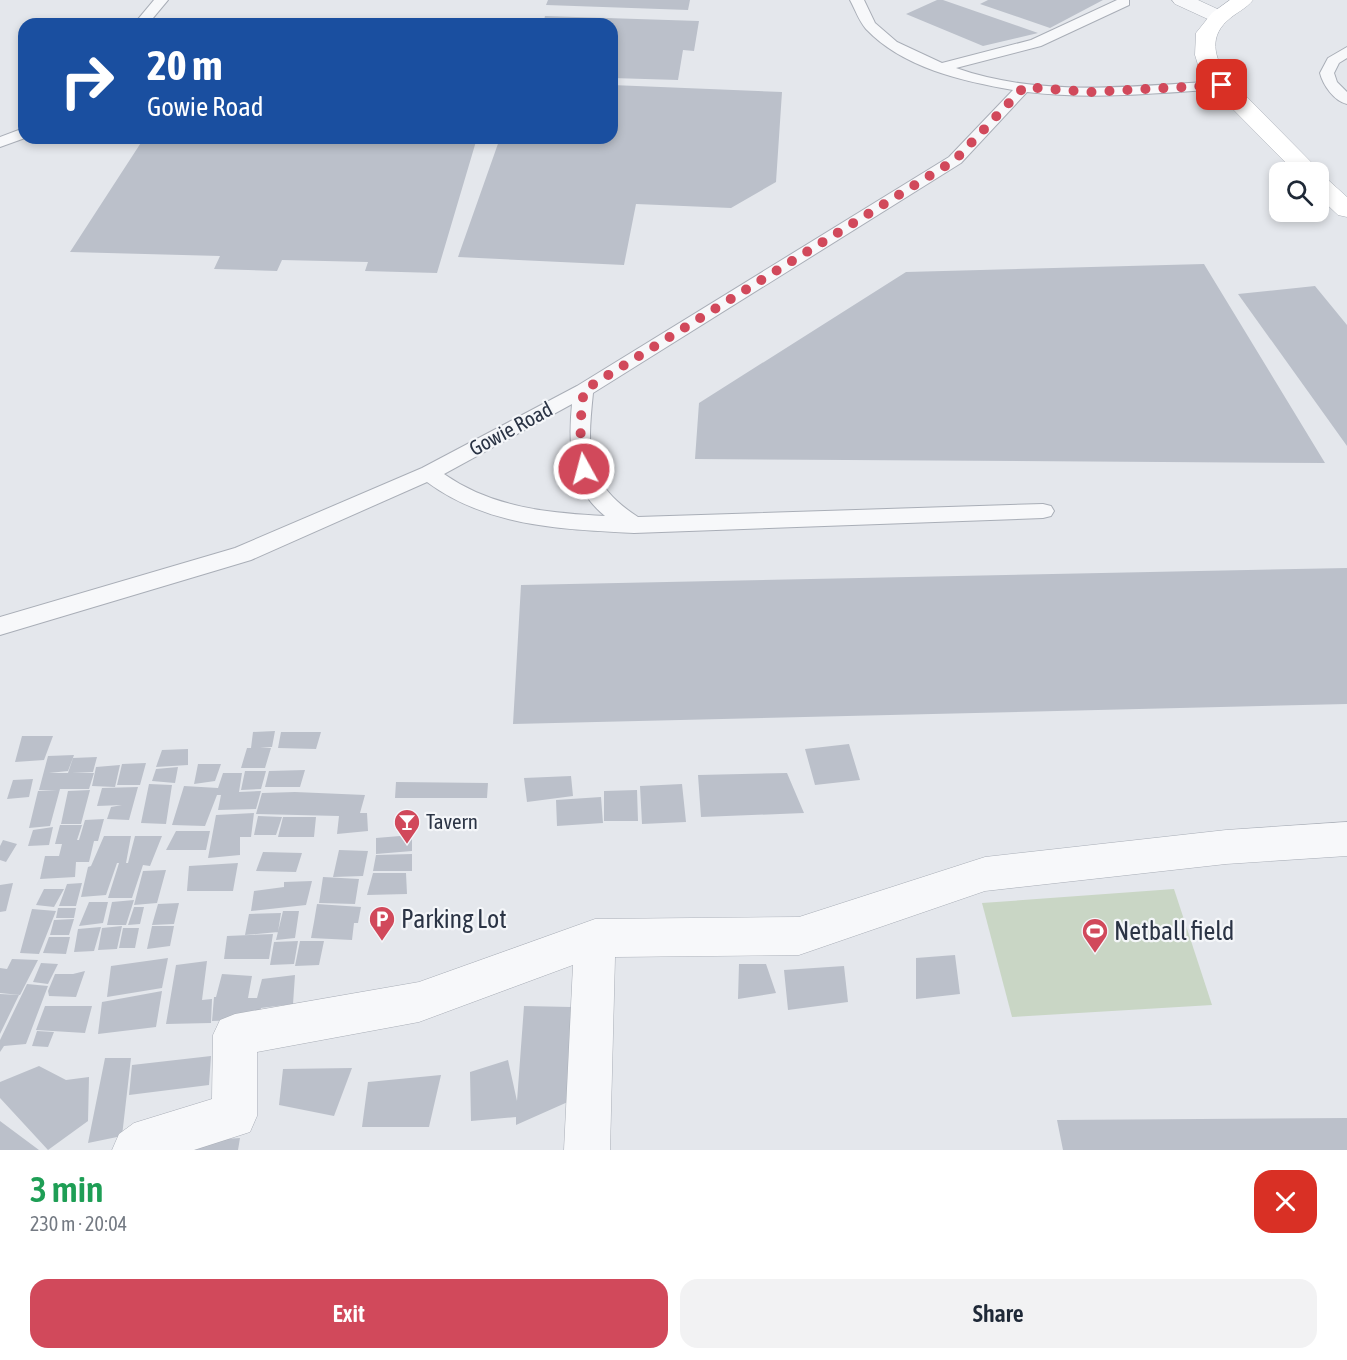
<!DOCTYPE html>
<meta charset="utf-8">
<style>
body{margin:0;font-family:"Asap Condensed",sans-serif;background:#f2f2f3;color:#1f2937;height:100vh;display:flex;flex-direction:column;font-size:22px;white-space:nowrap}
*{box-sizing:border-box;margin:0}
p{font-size:20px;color:#747a83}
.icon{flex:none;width:33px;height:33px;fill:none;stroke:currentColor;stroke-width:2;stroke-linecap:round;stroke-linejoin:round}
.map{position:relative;height:1150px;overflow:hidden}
.panel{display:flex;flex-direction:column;background:#fff;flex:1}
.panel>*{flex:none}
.hud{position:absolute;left:18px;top:18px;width:600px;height:126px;border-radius:18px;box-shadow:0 3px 9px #0003;background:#1a4fa0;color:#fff;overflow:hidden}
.tools{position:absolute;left:1269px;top:162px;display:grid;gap:12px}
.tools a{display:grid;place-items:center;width:60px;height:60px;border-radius:12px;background:#fff;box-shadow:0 3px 9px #0003;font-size:30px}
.pin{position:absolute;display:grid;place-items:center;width:51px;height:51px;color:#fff;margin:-26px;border-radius:12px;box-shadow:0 3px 9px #0006}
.me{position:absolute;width:66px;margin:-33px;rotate:353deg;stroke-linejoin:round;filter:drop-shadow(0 0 4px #0008)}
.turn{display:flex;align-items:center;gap:21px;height:126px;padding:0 30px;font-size:27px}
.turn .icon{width:78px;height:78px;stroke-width:2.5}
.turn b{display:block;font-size:42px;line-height:51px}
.round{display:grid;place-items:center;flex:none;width:63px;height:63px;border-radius:18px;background:#f2f2f3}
.head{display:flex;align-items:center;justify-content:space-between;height:102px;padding:0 30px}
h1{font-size:36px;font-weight:600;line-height:45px;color:#1e9e55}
.action{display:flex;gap:12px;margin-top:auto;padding:12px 30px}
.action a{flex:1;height:69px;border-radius:18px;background:#d1495b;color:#fff;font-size:24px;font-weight:600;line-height:69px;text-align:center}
.action a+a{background:#f2f2f3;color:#1f2937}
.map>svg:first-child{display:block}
</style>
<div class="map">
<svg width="1347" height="1150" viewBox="0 0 1347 1150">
<rect width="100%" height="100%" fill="#e4e7ec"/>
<path fill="#c9d6c5" d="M 1174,889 L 1212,1005 L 1012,1017 L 982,903 Z"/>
<path fill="#bbc0ca" d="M 548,0 L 690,0 L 688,10 L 546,5 Z
M 937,0 L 943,0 L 1038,33 L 983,46 L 906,14 Z
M 988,0 L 1103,0 L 1050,28 L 980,4 Z
M 545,16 L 699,21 L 694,51 L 683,50 L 678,80 L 612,78 L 612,24 L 543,24 Z
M 612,85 L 782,92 L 776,182 L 731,208 L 636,204 L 624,265 L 458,257 L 500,138 L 612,138 Z
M 144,138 L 477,138 L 437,273 L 365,271 L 368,262 L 282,260 L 277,271 L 214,269 L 220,256 L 70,252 Z
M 1204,264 L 1325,463 L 695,459 L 699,403 L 906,272 Z
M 1315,286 L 1347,325 L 1347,446 L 1238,294 Z
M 1347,568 L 1347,704 L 513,724 L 521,585 Z
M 275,731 L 272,747 L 260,747 L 271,748 L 265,768 L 241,768 L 247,748 L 251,748 L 253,732 Z
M 281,732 L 321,732 L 316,749 L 278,748 Z
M 22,736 L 53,736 L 44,760 L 15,762 Z
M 849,744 L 860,780 L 815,785 L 805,749 Z
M 188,749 L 188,765 L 156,767 L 162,750 Z
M 74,755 L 68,771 L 49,773 L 68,773 L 73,758 L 97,757 L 93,772 L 72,772 L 94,773 L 89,789 L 60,789 L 50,826 L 29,828 L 38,791 L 57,790 L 39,790 L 48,756 Z
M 146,763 L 140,785 L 117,785 L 122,764 Z
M 198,764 L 221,764 L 215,781 L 194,784 Z
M 120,765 L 115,787 L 92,786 L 96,767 Z
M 178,767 L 175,783 L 152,781 L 156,769 Z
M 305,770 L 300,787 L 265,787 L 269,771 Z
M 245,771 L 266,771 L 261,789 L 241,790 Z
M 223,773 L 242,773 L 239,792 L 261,791 L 256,809 L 218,810 L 221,795 L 217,795 L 205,826 L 172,825 L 184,786 L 218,788 Z
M 787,773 L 804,813 L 701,817 L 698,775 Z
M 571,776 L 573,796 L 527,802 L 524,778 Z
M 33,779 L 29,797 L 7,799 L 13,780 Z
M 396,782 L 488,783 L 487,798 L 395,798 Z
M 149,784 L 172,785 L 166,824 L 141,823 Z
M 682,784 L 686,822 L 642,824 L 640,786 Z
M 138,787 L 129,820 L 107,819 L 111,807 L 122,805 L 97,806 L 102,788 Z
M 90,790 L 81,824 L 61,824 L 68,791 Z
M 637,790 L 638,821 L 604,821 L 604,791 Z
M 295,792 L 365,795 L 360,813 L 367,813 L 368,831 L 337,834 L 339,816 L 256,814 L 262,793 Z
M 601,797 L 603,823 L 557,826 L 556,800 Z
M 254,813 L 251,837 L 240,837 L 240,855 L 208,858 L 216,815 Z
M 258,816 L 282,817 L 276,835 L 254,835 Z
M 283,817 L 316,817 L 314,837 L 278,837 Z
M 104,819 L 98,841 L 94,841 L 89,862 L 76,862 L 75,877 L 40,879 L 45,856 L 59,856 L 62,844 L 55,844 L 60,825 L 82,825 L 77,840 L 79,840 L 85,820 Z
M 53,827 L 49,845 L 28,846 L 33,830 Z
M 176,831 L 210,831 L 206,850 L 166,850 Z
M 412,835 L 412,851 L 376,854 L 376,838 Z
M 104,836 L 131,836 L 126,863 L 128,863 L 135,836 L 162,836 L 150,866 L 143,865 L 132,898 L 108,898 L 119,863 L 117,863 L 106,895 L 81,897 L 88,867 L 91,866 Z
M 3,840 L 17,844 L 6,862 L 0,860 L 0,846 Z
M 339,850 L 368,851 L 363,876 L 333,877 Z
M 263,852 L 302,853 L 296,872 L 256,871 Z
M 412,854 L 412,871 L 373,871 L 376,855 Z
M 238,863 L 233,891 L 187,891 L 189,866 Z
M 166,870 L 157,903 L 134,905 L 143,871 Z
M 373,873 L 406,873 L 407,894 L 367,895 Z
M 323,877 L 359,879 L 355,904 L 319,903 Z
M 312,881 L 306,905 L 251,911 L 254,891 L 284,887 L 284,882 Z
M 13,883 L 6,911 L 0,912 L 0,885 Z
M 82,883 L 76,906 L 59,906 L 67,884 Z
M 44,889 L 64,889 L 54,907 L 36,905 Z
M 134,900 L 126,925 L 107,925 L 112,902 Z
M 89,902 L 108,902 L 103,923 L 79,926 Z
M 179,903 L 174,924 L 152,925 L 158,904 Z
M 317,904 L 361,907 L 358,923 L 354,923 L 352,940 L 311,938 L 314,922 L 323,923 L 314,922 Z
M 134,907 L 144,907 L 140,924 L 128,925 Z
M 58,908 L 76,908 L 74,918 L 56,918 Z
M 32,909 L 56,911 L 39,954 L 20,953 Z
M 283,911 L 299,911 L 295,938 L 276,940 Z
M 281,913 L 278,932 L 245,935 L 249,914 Z
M 74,919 L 69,935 L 50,935 L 54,920 Z
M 122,926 L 117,949 L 98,950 L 102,928 Z
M 152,926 L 174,926 L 170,946 L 147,949 Z
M 101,927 L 94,951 L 74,952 L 78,929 Z
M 123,928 L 139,928 L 135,948 L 119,948 Z
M 273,934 L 269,959 L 224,959 L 227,936 Z
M 49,937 L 70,937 L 66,954 L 43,953 Z
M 298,941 L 294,964 L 270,965 L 274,942 Z
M 300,941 L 324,941 L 319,965 L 295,966 Z
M 955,955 L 960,994 L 916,999 L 916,958 Z
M 168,958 L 162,988 L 107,997 L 111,966 Z
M 12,959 L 38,960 L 20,995 L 0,993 L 0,968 L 7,969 Z
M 207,961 L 202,1000 L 212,999 L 211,1023 L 166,1024 L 176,965 Z
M 41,963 L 58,964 L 48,984 L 33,982 Z
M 739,964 L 766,964 L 776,993 L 738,999 Z
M 844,966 L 848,1002 L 788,1010 L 784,970 Z
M 85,971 L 76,997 L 49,996 L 48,991 L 55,974 L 73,974 Z
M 222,974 L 252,976 L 248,998 L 257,998 L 262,979 L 295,975 L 293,1004 L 261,1008 L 259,1019 L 212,1021 L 214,997 L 216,997 Z
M 27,984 L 48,986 L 26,1044 L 4,1046 L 0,1052 L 0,1040 Z
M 162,991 L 156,1027 L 98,1034 L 102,1002 Z
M 0,994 L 19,995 L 0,1034 Z
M 45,1006 L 92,1006 L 85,1033 L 36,1030 Z
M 524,1006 L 571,1007 L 570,1101 L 516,1125 L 516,1117 L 471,1121 L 470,1072 L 508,1060 L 517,1101 Z
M 37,1031 L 54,1032 L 48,1047 L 32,1046 Z
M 211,1056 L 209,1085 L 129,1095 L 132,1065 Z
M 105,1058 L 131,1058 L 122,1136 L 88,1143 Z
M 39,1066 L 66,1080 L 89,1077 L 88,1121 L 48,1150 L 0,1098 L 0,1082 Z
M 352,1068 L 334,1116 L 279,1105 L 283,1069 Z
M 441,1075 L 429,1127 L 362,1127 L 368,1082 Z
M 1347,1118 L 1347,1150 L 1063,1150 L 1057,1120 Z
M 0,1121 L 39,1150 L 0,1150 Z
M 240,1138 L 238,1150 L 166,1150 L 195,1141 Z"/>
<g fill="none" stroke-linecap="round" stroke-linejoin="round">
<g stroke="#a9aeb7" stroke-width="2">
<path id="lane" d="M 154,0 L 168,0 L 148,24 L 134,24 Z
M 850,0 L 864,0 L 875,23 L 897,42 L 942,63 L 1031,40 L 1117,0 L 1129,0 L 1129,5 L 1041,46 L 956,68 C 1041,98 1134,86 1222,81 L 1229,85 L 1222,89 C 1157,93 1093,100 1027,92 L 961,163 L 593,393 C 587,451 585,483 638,517 L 1043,504 L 1051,506 L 1054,511 L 1051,516 L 1043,518 L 634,533 C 561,529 488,527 427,482 L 251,560 L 0,635 L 0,617 L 235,548 L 422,468 L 577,386 L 949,157 L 1013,90 C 962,81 903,68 866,29 C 859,21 855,9 850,0 ZM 572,404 C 568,446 570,488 605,516 C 548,513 493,508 444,474 Z
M 1347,47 L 1347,58 L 1339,63 L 1334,73 L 1337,82 L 1347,92 L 1347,104 C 1334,101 1323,85 1320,73 L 1328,58 Z
M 24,128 L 25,138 L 0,147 L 0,137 Z"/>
</g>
<g stroke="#a9aeb7" stroke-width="1">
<path id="street" d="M 1172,0 L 1198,0 L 1226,13 L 1229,17 L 1226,21 L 1212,21 L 1175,4 Z
M 1347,822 L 1347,856 L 1226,864 L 985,891 L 799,955 L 615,957 L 610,1150 L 564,1150 L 573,965 L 419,1022 L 257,1052 L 257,1116 L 250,1132 L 194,1150 L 112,1150 L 119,1134 L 134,1123 L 212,1099 L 213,1035 L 220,1020 L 235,1014 L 419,982 L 595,919 L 799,917 L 985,857 L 1226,830 Z"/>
</g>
<g stroke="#a9aeb7" stroke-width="1">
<path id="secondary" d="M 1230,0 L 1253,0 C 1246,9 1235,13 1227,21 C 1207,39 1216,62 1230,80 L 1316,167 L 1320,172 L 1318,174 L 1295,172 L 1214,90 L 1199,68 L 1195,55 L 1196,33 L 1212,13 Z
M 1318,176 L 1326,178 L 1347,197 L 1347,217 L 1338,215 L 1318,196 Z"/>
</g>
<use href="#lane" fill="#f7f8fa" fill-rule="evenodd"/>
<use href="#street" fill="#f7f8fa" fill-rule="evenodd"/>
<use href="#secondary" fill="#fff" fill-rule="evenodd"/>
</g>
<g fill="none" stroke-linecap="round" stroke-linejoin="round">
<path stroke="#d1495b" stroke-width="10" stroke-dasharray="0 18" d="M 584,469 C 579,442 580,417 584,390 L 955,160 L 1024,87 L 1090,92 L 1222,85"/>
</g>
<defs>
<g id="bar-pin" transform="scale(1.35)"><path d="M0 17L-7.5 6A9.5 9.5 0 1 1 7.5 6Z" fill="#d1495b" stroke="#f4f6f9"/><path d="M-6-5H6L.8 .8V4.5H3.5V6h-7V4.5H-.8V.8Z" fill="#fff"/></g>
<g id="parking-pin" transform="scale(1.35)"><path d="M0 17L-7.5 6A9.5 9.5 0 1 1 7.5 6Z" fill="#d1495b" stroke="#f4f6f9"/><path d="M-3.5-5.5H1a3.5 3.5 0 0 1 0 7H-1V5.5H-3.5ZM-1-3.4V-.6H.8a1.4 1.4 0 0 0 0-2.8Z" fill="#fff"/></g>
<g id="stadium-pin" transform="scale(1.35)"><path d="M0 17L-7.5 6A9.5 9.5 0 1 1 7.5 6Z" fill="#d1495b" stroke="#f4f6f9"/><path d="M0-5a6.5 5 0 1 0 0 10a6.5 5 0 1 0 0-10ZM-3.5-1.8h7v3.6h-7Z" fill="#fff"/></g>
</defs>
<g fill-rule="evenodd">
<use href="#bar-pin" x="407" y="822"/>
<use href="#parking-pin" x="382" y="919"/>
<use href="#stadium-pin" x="1095" y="931"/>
</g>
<g text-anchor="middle" stroke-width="4.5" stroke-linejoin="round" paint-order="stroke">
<g font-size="21" fill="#2b3445" stroke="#f4f6f9">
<text transform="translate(511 429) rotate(-28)" y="7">Gowie Road</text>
</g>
<g font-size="21" fill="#2b3445" stroke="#f4f6f9" text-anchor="start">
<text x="426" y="829">Tavern</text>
</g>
<g font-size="26" fill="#2b3445" stroke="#f4f6f9" text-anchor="start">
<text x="401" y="928">Parking Lot</text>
<text x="1114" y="940">Netball field</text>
</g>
</g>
</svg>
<div class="tools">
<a><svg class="icon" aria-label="search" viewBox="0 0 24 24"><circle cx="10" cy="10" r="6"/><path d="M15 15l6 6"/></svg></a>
</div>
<div class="pin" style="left:1222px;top:85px;background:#d93025"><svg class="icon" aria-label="arrive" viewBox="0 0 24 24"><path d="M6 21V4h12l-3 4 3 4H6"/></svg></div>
<svg class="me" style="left:584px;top:469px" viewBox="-20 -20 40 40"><circle r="17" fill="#d1495b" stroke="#fff" stroke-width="3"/><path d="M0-11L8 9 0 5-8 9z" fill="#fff"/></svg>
<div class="hud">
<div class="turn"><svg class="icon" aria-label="right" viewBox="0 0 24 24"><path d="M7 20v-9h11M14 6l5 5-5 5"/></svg><div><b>20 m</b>Gowie Road</div></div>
</div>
</div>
<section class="panel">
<div class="head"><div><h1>3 min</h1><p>230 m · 20:04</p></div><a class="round" style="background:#d93025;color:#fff"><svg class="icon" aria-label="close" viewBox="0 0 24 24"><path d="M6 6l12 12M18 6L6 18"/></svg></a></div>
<div class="action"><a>Exit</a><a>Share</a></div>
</section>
